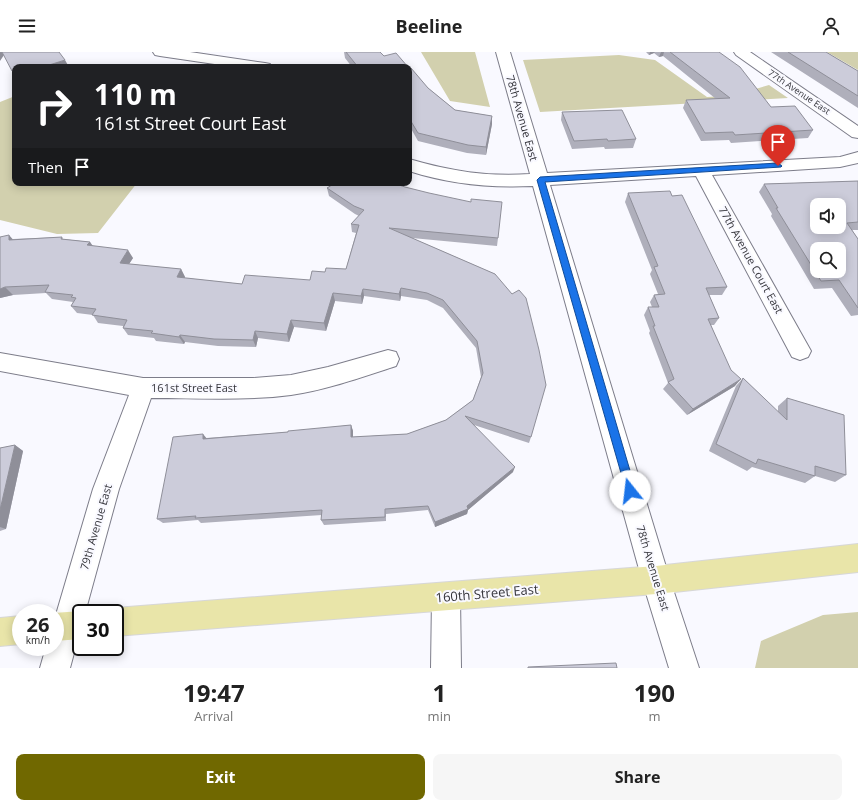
<!DOCTYPE html>
<style>
body{margin:0;font-family:"Open Sans",sans-serif;background:#f6f6f6;color:#222;height:100vh;display:flex;flex-direction:column;font-size:15px;white-space:nowrap}
*{box-sizing:border-box;margin:0}
p{font-size:13px;color:#767676}
.icon{flex:none;width:22px;height:22px;fill:none;stroke:currentColor;stroke-width:2;stroke-linecap:round;stroke-linejoin:round}
.map{position:relative;height:616px;overflow:hidden}
.drawer{display:flex;flex-direction:column;background:#fff;flex:1}
.drawer>*{flex:none}
.hud{position:absolute;left:12px;top:12px;width:400px;height:122px;border-radius:8px;box-shadow:0 2px 10px #0003;background:#202124;color:#fff;overflow:hidden}
.buttons{position:absolute;left:810px;top:146px;display:grid;gap:8px}
.buttons a{display:grid;place-items:center;width:36px;height:36px;border-radius:8px;background:#fff;box-shadow:0 2px 10px #0003;font-size:20px}
.speed{position:absolute;left:12px;top:552px;display:flex;gap:8px;font-size:20px;font-weight:700;text-align:center}
.speed>*{display:grid;place-content:center;width:52px;height:52px;border-radius:50%;background:#fff;box-shadow:0 2px 10px #0003;line-height:1}
.speed small{font-size:10px;font-weight:400}
.speed .limit{border:2px solid #111;border-radius:6px;background:#fff;color:#111}
.pin{position:absolute;display:grid;place-items:center;width:34px;height:34px;color:#fff;margin:-41px -17px;border-radius:50% 50% 50% 0;rotate:-45deg;box-shadow:0 0 4px #0007}
.pin .icon{rotate:45deg}
.me{position:absolute;width:44px;margin:-22px;rotate:344deg;stroke-linejoin:round;filter:drop-shadow(0 0 3px #0008)}
.turn{display:flex;align-items:center;gap:14px;height:84px;padding:0 16px;font-size:18px}
.turn .icon{width:52px;height:52px;stroke-width:2.5}
.turn b{display:block;font-size:28px;line-height:34px}
.then{display:flex;align-items:center;height:38px;padding:0 16px;background:#0003;gap:8px;font-size:15px}
.eta{display:flex;justify-content:space-evenly;align-items:center;height:68px;text-align:center}
.eta b{font-size:24px;font-weight:700;line-height:28px}
.primary-button{display:flex;gap:8px;margin-top:auto;padding:8px 16px}
.primary-button a{flex:1;height:46px;border-radius:8px;background:#706800;color:#fff;font-size:16px;font-weight:700;line-height:46px;text-align:center}
.primary-button a+a{background:#f6f6f6;color:#222}
header{display:flex;justify-content:space-between;align-items:center;height:52px;padding:0 16px;background:#fff;font-size:18px;font-weight:700}
.map>svg:first-child{display:block}
</style>
<header><svg class="icon" aria-label="menu" viewBox="0 0 24 24"><path d="M4 6h16M4 12h16M4 18h16"/></svg>Beeline<svg class="icon" aria-label="person" viewBox="0 0 24 24"><circle cx="12" cy="8" r="4"/><path d="M4 21q1-7 8-7t8 7"/></svg></header>
<div class="map">
<svg width="858" height="616" viewBox="0 0 858 616">
<rect width="100%" height="100%" fill="#f9f9ff"/>
<path fill="#d2d0ae" d="M 421,0 L 475,0 L 490,55 L 450,49 Z
M 827,0 L 858,0 L 858,18 Z
M 619,3 L 655,8 L 707,45 L 743,43 L 742,41 L 769,33 L 788,46 L 540,60 L 523,8 Z
M 15,44 L 15,131 L 137,131 L 98,181 L 57,182 L 0,168 L 0,50 Z
M 858,560 L 858,616 L 755,616 L 761,589 L 823,563 Z"/>
<g fill="none" stroke-linecap="round" stroke-linejoin="round">
<g stroke="#7d7d8a" stroke-width="2">
<path id="minor" d="M 153,0 L 190,0 L 265,11 L 270,12 L 272,15 L 235,15 L 160,4 L 155,3 Z
M 496,0 L 510,0 L 547,121 L 840,105 L 858,100 L 858,111 L 840,115 L 712,123 L 811,299 L 808,305 L 800,308 L 792,305 L 696,124 L 550,133 L 670,528 L 699,616 L 669,616 L 642,528 L 533,134 C 491,136 449,132 409,119 L 409,107 C 450,119 487,125 530,122 Z
M 734,0 L 750,0 L 858,74 L 858,86 L 852,85 L 736,3 Z
M 388,298 L 396,300 L 399,307 L 396,314 C 362,325 326,338 291,343 C 245,349 197,346 151,346 L 119,437 L 85,561 L 81,561 L 81,575 L 70,616 L 40,616 L 46,595 L 55,595 L 55,566 L 93,437 L 129,343 L 0,319 L 0,301 L 143,326 L 253,326 L 291,323 L 328,315 Z
M 446,531 L 456,535 L 460,545 L 461,616 L 431,616 L 432,545 L 436,535 Z"/>
</g>
<g stroke="#d7d7d8" stroke-width="2">
<path id="major" d="M 858,492 L 858,520 L 656,542 L 115,584 L 115,561 L 104,561 L 115,556 L 656,514 Z
M 81,559 L 87,561 L 81,561 L 81,587 L 55,589 L 54,561 Z
M 21,564 L 21,592 L 0,594 L 0,566 Z"/>
</g>
<use href="#minor" fill="#fff" fill-rule="evenodd"/>
<use href="#major" fill="#e9e5a9" fill-rule="evenodd"/>
</g>
<path fill="#afafbb" d="M 344,0 L 380,0 L 384,4 L 408,15 L 352,15 L 345,6 Z
M 646,0 L 719,0 L 771,55 L 813,78 L 808,86 L 731,91 L 729,88 L 701,89 L 683,56 L 686,48 L 716,47 L 663,4 L 659,5 L 654,1 L 649,3 Z
M 771,0 L 826,0 L 836,6 L 858,19 L 858,56 Z
M 409,16 L 428,36 L 455,58 L 492,64 L 492,72 L 486,103 L 467,101 L 418,89 L 409,73 Z
M 562,60 L 636,87 L 633,96 L 605,97 L 604,95 L 572,97 L 561,68 Z
M 858,129 L 858,178 L 852,178 L 858,187 L 858,263 L 851,264 L 832,236 L 814,237 L 771,164 L 772,162 L 759,140 L 764,132 Z
M 327,136 L 498,186 L 497,194 L 412,186 L 495,222 L 531,385 L 529,391 L 474,373 L 513,420 L 468,458 L 467,462 L 435,475 L 428,458 L 386,462 L 386,469 L 324,473 L 321,468 L 322,463 L 201,471 L 198,468 L 163,471 L 157,467 L 206,386 L 288,380 L 351,373 L 353,379 L 353,385 L 407,382 L 446,368 L 473,348 L 481,325 L 476,296 L 443,256 L 427,248 L 401,244 L 400,249 L 364,244 L 362,252 L 335,249 L 326,279 L 294,275 L 289,290 L 258,286 L 256,295 L 218,294 L 185,290 L 184,292 L 156,289 L 154,286 L 128,283 L 123,276 L 123,274 L 98,271 L 93,263 L 77,261 L 71,254 L 73,250 L 52,247 L 46,241 L 13,243 L 0,246 L 13,187 L 62,185 L 63,187 L 90,190 L 93,194 L 133,206 L 129,212 L 181,217 L 185,225 L 185,226 L 242,232 L 310,228 L 325,220 L 346,217 L 356,181 L 352,180 L 351,172 L 359,164 L 355,162 L 329,144 Z
M 628,141 L 672,144 L 727,235 L 722,243 L 709,243 L 719,266 L 714,273 L 711,273 L 735,334 L 687,363 L 663,337 L 668,331 L 649,281 L 650,279 L 644,263 L 648,255 L 652,255 L 650,250 L 654,243 L 658,242 L 650,222 L 652,218 L 625,150 Z
M 743,326 L 778,360 L 778,354 L 787,346 L 846,423 L 835,430 L 815,424 L 805,431 L 752,415 L 747,419 L 709,399 L 736,334 Z
M 15,393 L 23,399 L 6,477 L 0,479 L 0,396 Z"/>
<path fill="#8f8f99" d="M 0,0 L 2,0 L 4,3 L 0,9 Z
M 650,0 L 655,0 L 654,1 L 649,3 Z
M 661,0 L 664,0 L 663,4 L 659,5 Z
M 65,8 L 69,15 L 43,15 Z
M 15,18 L 15,23 L 12,19 Z
M 492,64 L 492,72 L 486,103 L 486,95 Z
M 9,183 L 16,191 L 9,188 Z
M 90,190 L 95,198 L 87,193 Z
M 128,198 L 133,206 L 125,218 L 120,211 Z
M 181,217 L 185,225 L 181,233 L 177,225 Z
M 5,235 L 13,243 L 0,246 L 0,237 Z
M 401,236 L 401,244 L 400,249 L 399,242 Z
M 363,237 L 364,244 L 362,252 L 361,244 Z
M 333,241 L 335,249 L 326,279 L 324,271 Z
M 291,268 L 294,275 L 289,290 L 287,282 Z
M 255,279 L 258,286 L 256,295 L 253,288 Z
M 180,283 L 185,290 L 184,292 L 179,285 Z
M 741,327 L 735,334 L 687,363 L 693,357 Z
M 351,373 L 353,379 L 353,391 L 351,385 Z
M 203,382 L 208,388 L 203,387 Z
M 15,393 L 23,399 L 6,477 L 0,475 L 0,458 Z
M 515,415 L 513,420 L 468,458 L 467,462 L 435,475 L 435,470 L 467,454 Z"/>
<path fill="#ccccda" stroke="#8f8f99" fill-rule="evenodd" d="M 2,0 L 59,0 L 65,8 L 43,15 L 15,15 L 15,18 L 12,19 Z
M 346,0 L 380,0 L 384,4 L 396,1 L 408,15 L 358,15 Z
M 670,0 L 719,0 L 740,15 L 771,55 L 795,54 L 813,78 L 735,83 L 733,80 L 705,81 L 686,48 L 730,46 Z
M 788,0 L 826,0 L 836,6 L 858,19 L 858,44 Z
M 409,16 L 411,16 L 428,36 L 455,58 L 492,64 L 486,95 L 468,93 L 418,81 L 409,66 Z
M 622,58 L 636,87 L 608,89 L 607,87 L 574,89 L 562,60 Z
M 858,129 L 858,170 L 847,171 L 858,187 L 858,256 L 839,228 L 821,229 L 776,156 L 778,156 L 764,132 ZM 817,153 L 839,153 L 839,175 L 817,175 ZM 817,197 L 839,197 L 839,219 L 817,219 Z
M 335,131 L 393,131 L 405,135 L 429,141 L 471,150 L 471,147 L 502,150 L 498,186 L 389,176 L 495,222 L 512,242 L 519,238 L 526,246 L 539,298 L 546,333 L 531,385 L 465,364 L 515,415 L 467,454 L 468,457 L 435,470 L 428,454 L 385,457 L 385,465 L 321,468 L 322,458 L 195,466 L 196,464 L 157,467 L 173,385 L 203,382 L 203,387 L 288,380 L 288,379 L 351,373 L 351,385 L 407,382 L 446,368 L 473,348 L 483,321 L 477,289 L 443,248 L 427,241 L 401,236 L 399,242 L 363,237 L 361,244 L 333,241 L 324,271 L 291,268 L 287,282 L 255,279 L 253,288 L 214,287 L 180,283 L 179,285 L 151,281 L 153,279 L 123,276 L 127,268 L 92,263 L 96,257 L 71,254 L 76,246 L 71,245 L 73,243 L 45,240 L 49,233 L 5,235 L 0,237 L 0,185 L 9,183 L 9,188 L 62,185 L 61,187 L 90,190 L 87,193 L 128,198 L 120,211 L 181,217 L 177,225 L 242,232 L 245,223 L 310,228 L 312,219 L 325,220 L 326,216 L 346,217 L 359,173 L 351,172 L 364,158 L 354,154 L 327,136 Z
M 670,139 L 672,144 L 682,143 L 727,235 L 706,236 L 719,266 L 708,267 L 731,318 L 741,327 L 693,357 L 668,330 L 674,327 L 653,274 L 655,274 L 648,255 L 659,255 L 654,243 L 665,242 L 654,215 L 658,214 L 628,141 Z
M 743,326 L 787,368 L 787,346 L 844,363 L 846,423 L 815,414 L 815,424 L 758,407 L 756,412 L 716,392 Z
M 15,393 L 0,458 L 0,396 Z
M 616,611 L 617,616 L 528,616 L 528,615 Z"/>
<path fill="#1a73e8" stroke="#114b97" d="M 778,111 L 782,114 L 781,115 L 545,130 L 636,439 L 634,442 L 630,444 L 627,442 L 537,128 L 540,125 Z"/>
<g text-anchor="middle" stroke-width="4" stroke-linejoin="round" paint-order="stroke">
<g font-size="9" fill="#35353b" stroke="#f9f9ff">
<text transform="translate(799 40) rotate(34)" y="3">77th Avenue East</text>
</g>
<g font-size="11" fill="#35353b" stroke="#f9f9ff">
<text transform="translate(522 66) rotate(74)" y="4">78th Avenue East</text>
<text transform="translate(751 208) rotate(61)" y="4">77th Avenue Court East</text>
<text x="194" y="340">161st Street East</text>
<text transform="translate(96 475) rotate(-74)" y="4">79th Avenue East</text>
<text transform="translate(653 516) rotate(73)" y="4">78th Avenue East</text>
</g>
<g font-size="13" fill="#35353b" stroke="#f9f9ff">
<text transform="translate(487 541) rotate(-5)" y="5">160th Street East</text>
</g>
</g>
</svg>
<div class="buttons">
<a><svg class="icon" aria-label="sound" viewBox="0 0 24 24"><path d="M4 9h4l5-4v14l-5-4H4zM17 9q2 3 0 6"/></svg></a>
<a><svg class="icon" aria-label="search" viewBox="0 0 24 24"><circle cx="10" cy="10" r="6"/><path d="M15 15l6 6"/></svg></a>
</div>
<div class="speed"><div>26<small>km/h</small></div><div class="limit">30</div></div>
<div class="pin" style="left:778px;top:114px;background:#d93025"><svg class="icon" aria-label="arrive" viewBox="0 0 24 24"><path d="M6 21V4h12l-3 4 3 4H6"/></svg></div>
<svg class="me" style="left:630px;top:439px" viewBox="-20 -20 40 40"><circle r="19" fill="#fff"/><path d="M0-13L10 11 0 6-10 11z" fill="#1a73e8"/></svg>
<div class="hud">
<div class="turn"><svg class="icon" aria-label="right" viewBox="0 0 24 24"><path d="M7 20v-9h11M14 6l5 5-5 5"/></svg><div><b>110 m</b>161st Street Court East</div></div>
<div class="then">Then<svg class="icon" aria-label="arrive" viewBox="0 0 24 24"><path d="M6 21V4h12l-3 4 3 4H6"/></svg></div>
</div>
</div>
<section class="drawer">
<div class="eta">
<div><b>19:47</b><p>Arrival</p></div>
<div><b>1</b><p>min</p></div>
<div><b>190</b><p>m</p></div>
</div>
<div class="primary-button"><a>Exit</a><a>Share</a></div>
</section>
